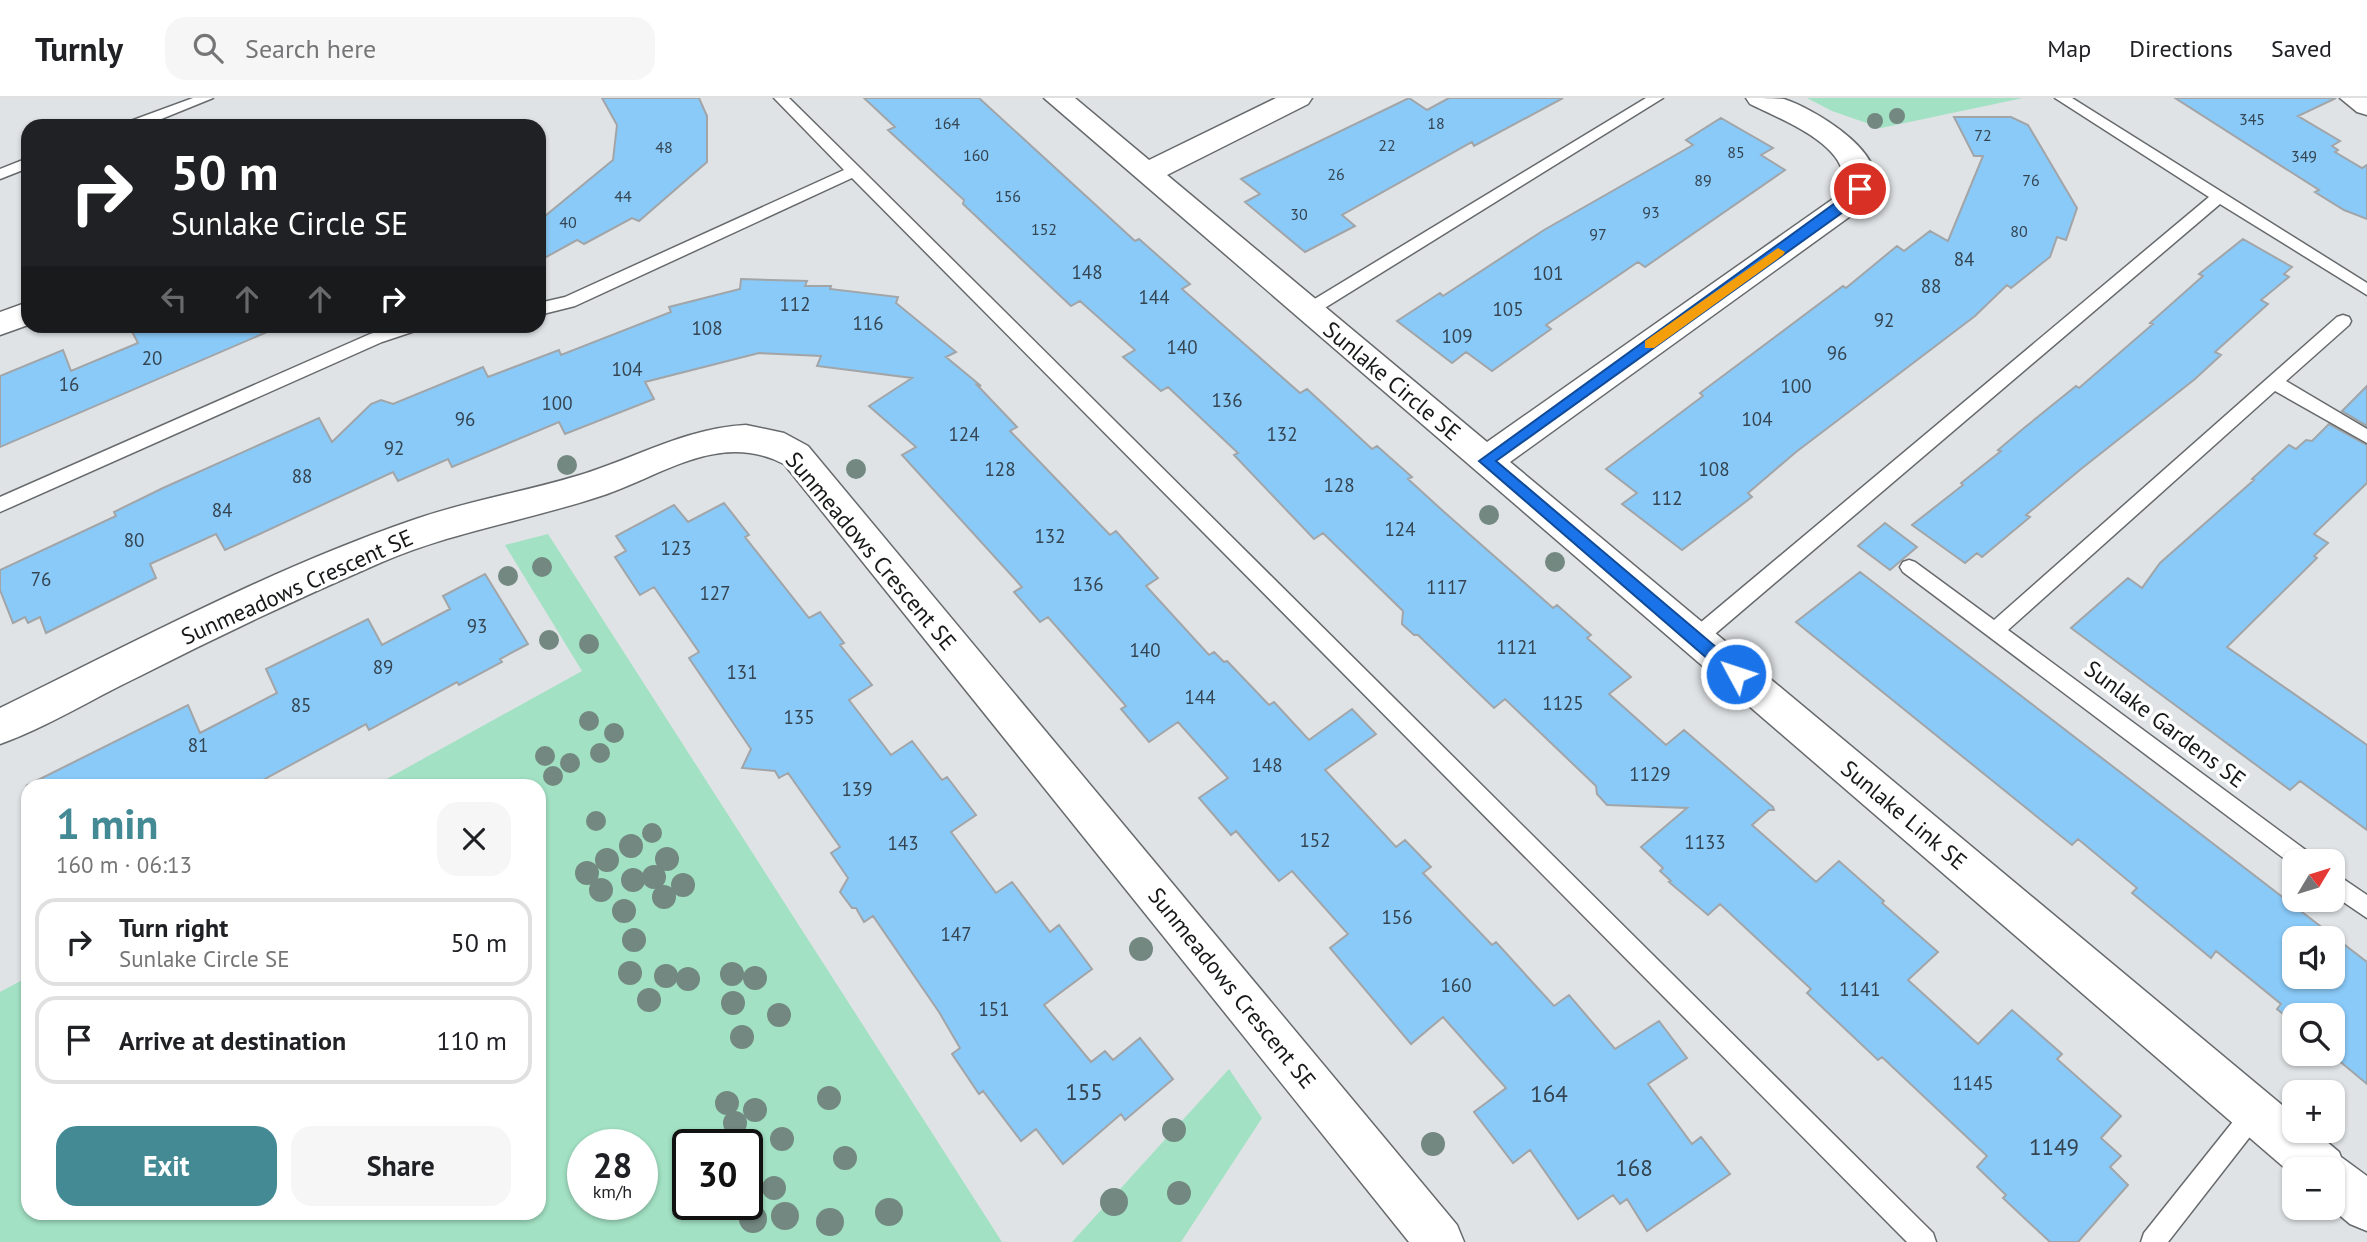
<!DOCTYPE html>
<meta charset="utf-8">
<style>
body{margin:0;font-family:"PT Sans",sans-serif;background:#f6f6f6;color:#202124;height:100vh;display:flex;flex-direction:column;font-size:26px;white-space:nowrap}
*{box-sizing:border-box;margin:0}
p{font-size:23px;color:#757577}
.icon{flex:none;width:38px;height:38px;fill:none;stroke:currentColor;stroke-width:2;stroke-linecap:round;stroke-linejoin:round}
.map{position:relative;flex:1;overflow:hidden}
.drawer{position:absolute;left:21px;top:681px;width:525px;height:441px;display:flex;flex-direction:column;background:#fff;border-radius:21px;box-shadow:0 2px 5px #0004}
.drawer>*{flex:none}
.top-card{position:absolute;left:21px;top:21px;width:525px;height:214px;border-radius:21px;box-shadow:0 2px 5px #0004;background:#202124;color:#fff;overflow:hidden}
.needle{width:46px;rotate:52deg}
.buttons{position:absolute;left:2282px;top:751px;display:grid;gap:14px}
.buttons a{display:grid;place-items:center;width:63px;height:63px;border-radius:14px;background:#fff;box-shadow:0 2px 5px #0004;font-size:35px}
.speed{position:absolute;left:567px;top:1031px;display:flex;gap:14px;font-size:35px;font-weight:700;text-align:center}
.speed>*{display:grid;place-content:center;width:91px;height:91px;border-radius:50%;background:#fff;box-shadow:0 2px 5px #0004;line-height:1}
.speed small{font-size:18px;font-weight:400}
.speed .limit{border:4px solid #111;border-radius:10px;background:#fff;color:#111}
.pin{position:absolute;display:grid;place-items:center;width:60px;height:60px;color:#fff;margin:-30px;border:4px solid #fff;border-radius:50%;box-shadow:0 2px 7px #0007}
.me{position:absolute;width:77px;margin:-38px;rotate:310deg;stroke-linejoin:round;filter:drop-shadow(0 0 5px #0008)}
.turn{display:flex;align-items:center;gap:24px;height:147px;padding:0 35px;font-size:32px}
.turn .icon{width:91px;height:91px;stroke-width:2.5}
.turn b{display:block;font-size:49px;line-height:60px}
.lanes{display:flex;align-items:center;height:66px;padding:0 35px;background:#0003;justify-content:center;gap:35px;direction:ltr}
.lanes .off{opacity:.35}
.round{display:grid;place-items:center;flex:none;width:74px;height:74px;border-radius:21px;background:#f6f6f6}
.headline{display:flex;align-items:center;justify-content:space-between;height:119px;padding:0 35px}
h1{font-size:42px;font-weight:800;line-height:52px;color:#448a95}
.action{display:flex;gap:14px;margin-top:auto;padding:14px 35px}
.action a{flex:1;height:80px;border-radius:21px;background:#448a95;color:#fff;font-size:28px;font-weight:800;line-height:80px;text-align:center}
.action a+a{background:#f6f6f6;color:#202124}
ul{padding:0;list-style:none}
li{display:flex;align-items:center;gap:21px;height:88px;margin:0 14px 10px;padding:0 21px;border:4px solid #e0e0e0;border-radius:21px}
li div{flex:1}
li b{display:block;font-size:26px}
li em{font-style:normal}
header{display:flex;align-items:center;gap:42px;box-sizing:border-box;height:98px;padding:0 35px;background:#fff;border-bottom:2px solid #e0e0e0}
header strong{font-size:33px}
nav{display:flex;gap:38px;margin-inline-start:auto;font-size:24px}
.search{width:490px;height:63px;background:#f6f6f6;display:flex;align-items:center;gap:18px;box-sizing:border-box;padding:0 24px;border-radius:21px;color:#757577;font-size:26px}
.map>svg:first-child{display:block}
</style>
<header>
<strong>Turnly</strong>
<div class="search"><svg class="icon" aria-label="search" viewBox="0 0 24 24"><circle cx="10" cy="10" r="6"/><path d="M15 15l6 6"/></svg>Search here</div>
<nav><a>Map</a><a>Directions</a><a>Saved</a></nav>
</header>
<div class="map">
<svg width="2367" height="1144" viewBox="0 0 2367 1144">
<rect width="100%" height="100%" fill="#dfe3e5"/>
<path fill="#a2e1c3" fill-rule="evenodd" d="M 1807,0 L 2023,0 L 1881,30 L 1832,13 Z
M 548,436 L 1002,1144 L 0,1144 L 0,894 L 28,879 L 28,1115 L 539,1115 L 539,688 L 374,688 L 582,573 L 505,447 ZM 583,1046 L 642,1046 L 642,1106 L 583,1106 ZM 688,1046 L 747,1046 L 747,1106 L 688,1106 Z
M 1229,971 L 1262,1020 L 1181,1144 L 1072,1144 Z"/>
<path fill="#8acaf8" stroke="#a2a5a8" stroke-width="2" fill-rule="evenodd" d="M 602,0 L 699,0 L 707,18 L 707,64 L 639,123 L 632,120 L 584,146 L 577,142 L 539,163 L 539,123 L 613,62 L 617,27 Z
M 864,0 L 979,0 L 1135,143 L 1139,141 L 1190,186 L 1182,191 L 1300,295 L 1307,291 L 1372,351 L 1377,348 L 1412,379 L 1408,381 L 1443,413 L 1553,510 L 1557,507 L 1591,537 L 1587,540 L 1631,579 L 1609,596 L 1666,647 L 1684,632 L 1773,709 L 1774,712 L 1769,712 L 1752,727 L 1816,784 L 1839,763 L 1884,803 L 1882,805 L 1938,854 L 1908,882 L 1978,946 L 2012,912 L 2062,956 L 2057,961 L 2121,1018 L 2101,1040 L 2121,1058 L 2110,1069 L 2128,1087 L 2078,1144 L 2050,1144 L 2003,1100 L 2006,1097 L 1977,1069 L 1987,1058 L 1882,959 L 1878,962 L 1807,895 L 1811,891 L 1720,806 L 1708,817 L 1669,784 L 1671,783 L 1660,773 L 1663,770 L 1641,749 L 1687,710 L 1607,707 L 1597,696 L 1596,688 L 1505,601 L 1494,610 L 1418,537 L 1414,537 L 1402,526 L 1403,513 L 1323,435 L 1314,441 L 1234,357 L 1238,355 L 1168,289 L 1161,293 L 1123,259 L 1135,252 L 1080,203 L 1071,208 L 963,106 L 964,102 L 888,32 L 895,29 Z
M 1409,0 L 1427,12 L 1449,0 L 1563,0 L 1474,48 L 1472,44 L 1342,117 L 1355,128 L 1305,154 L 1245,104 L 1260,96 L 1241,81 Z
M 2175,0 L 2336,0 L 2298,18 L 2340,43 L 2332,48 L 2338,52 L 2335,54 L 2362,70 L 2367,67 L 2367,121 L 2344,112 L 2315,94 L 2319,92 Z
M 1954,19 L 2011,19 L 2028,27 L 2077,110 L 2066,142 L 2057,139 L 2050,159 L 2011,190 L 2007,187 L 1975,218 L 1796,354 L 1748,395 L 1752,399 L 1682,452 L 1622,406 L 1637,395 L 1606,371 L 1703,298 L 1700,295 L 1843,188 L 1846,190 L 1897,148 L 1904,153 L 1930,133 L 1948,143 L 1983,58 L 1974,58 Z
M 1721,20 L 1773,50 L 1761,57 L 1785,72 L 1645,169 L 1638,164 L 1546,227 L 1551,231 L 1492,273 L 1466,254 L 1452,265 L 1397,223 L 1440,195 L 1443,198 L 1544,132 L 1693,47 L 1686,42 Z
M 2243,141 L 2292,169 L 2284,176 L 2289,179 L 2261,202 L 2268,206 L 2215,254 L 2221,257 L 2195,281 L 2081,371 L 2026,417 L 2030,419 L 1982,459 L 1977,455 L 1965,465 L 1912,427 L 1963,387 L 1961,385 L 2001,353 L 1998,352 L 2024,330 L 2076,288 L 2079,290 L 2153,226 L 2150,225 L 2203,178 L 2199,176 Z
M 741,181 L 807,183 L 805,188 L 831,188 L 830,191 L 898,199 L 896,205 L 956,254 L 946,259 L 981,288 L 977,287 L 1017,329 L 1010,333 L 1110,437 L 1116,433 L 1158,480 L 1146,488 L 1209,557 L 1214,554 L 1224,564 L 1227,563 L 1269,607 L 1274,604 L 1309,642 L 1352,611 L 1376,636 L 1325,672 L 1396,749 L 1405,742 L 1431,769 L 1423,775 L 1492,847 L 1496,844 L 1554,908 L 1569,897 L 1615,951 L 1659,923 L 1687,960 L 1648,986 L 1692,1046 L 1701,1039 L 1730,1076 L 1647,1133 L 1627,1101 L 1620,1106 L 1613,1097 L 1578,1121 L 1530,1052 L 1513,1065 L 1474,1014 L 1506,990 L 1443,919 L 1411,946 L 1330,850 L 1348,836 L 1292,773 L 1279,783 L 1236,733 L 1231,737 L 1199,700 L 1228,680 L 1178,624 L 1149,644 L 1121,611 L 1126,608 L 1048,519 L 1040,524 L 1014,494 L 1022,489 L 902,357 L 916,349 L 869,308 L 912,280 L 817,268 L 821,258 L 759,255 L 645,284 L 654,301 L 565,336 L 559,324 L 452,369 L 448,361 L 398,383 L 393,374 L 225,452 L 216,436 L 150,466 L 156,480 L 46,535 L 40,519 L 28,525 L 25,519 L 13,525 L 0,492 L 0,472 L 116,418 L 114,414 L 163,390 L 319,320 L 332,344 L 371,306 L 381,302 L 393,306 L 483,269 L 488,279 L 559,252 L 561,257 L 671,214 L 669,209 L 740,191 Z
M 129,228 L 281,228 L 0,349 L 0,278 L 63,252 L 71,273 L 138,245 Z
M 2367,288 L 2367,328 L 2342,313 Z
M 2329,326 L 2367,347 L 2367,385 L 2314,436 L 2328,445 L 2314,458 L 2317,460 L 2227,549 L 2367,647 L 2367,732 L 2300,683 L 2290,692 L 2071,530 L 2128,480 L 2142,490 L 2160,465 L 2254,382 L 2252,381 L 2289,347 L 2296,351 L 2306,342 L 2312,343 Z
M 724,405 L 749,437 L 745,439 L 809,520 L 820,514 L 844,545 L 840,547 L 872,587 L 849,602 L 891,657 L 912,643 L 942,682 L 947,679 L 976,717 L 951,734 L 996,795 L 1012,784 L 1050,834 L 1059,827 L 1092,871 L 1044,907 L 1091,964 L 1105,953 L 1113,962 L 1140,940 L 1173,981 L 1125,1022 L 1121,1016 L 1063,1066 L 1036,1031 L 1021,1043 L 983,993 L 979,996 L 952,956 L 960,950 L 939,914 L 873,818 L 864,824 L 856,810 L 852,810 L 840,794 L 848,780 L 831,755 L 840,749 L 788,675 L 779,680 L 775,673 L 742,670 L 751,651 L 689,560 L 699,554 L 654,489 L 640,497 L 615,459 L 626,453 L 616,438 L 674,407 L 688,424 Z
M 1885,425 L 1917,449 L 1890,472 L 1858,448 Z
M 1860,474 L 2367,864 L 2367,986 L 2331,956 L 2333,917 L 2294,917 L 2294,925 L 2277,911 L 2281,906 L 2216,853 L 2211,860 L 2132,795 L 2137,790 L 2078,741 L 2072,747 L 1796,524 ZM 2294,840 L 2333,840 L 2333,878 L 2294,878 Z
M 485,476 L 528,546 L 500,561 L 502,564 L 459,587 L 457,584 L 369,632 L 366,626 L 252,688 L 26,688 L 188,607 L 200,635 L 277,595 L 266,571 L 368,521 L 382,547 L 450,511 L 443,498 Z"/>
<g fill="none" stroke-linecap="round" stroke-linejoin="round">
<g stroke="#676a6c" stroke-width="3">
<path id="service" d="M 193,0 L 213,0 L 144,28 L 123,28 L 125,25 Z
M 774,0 L 789,0 L 860,70 L 1933,1135 L 1936,1144 L 1907,1144 L 852,80 L 575,208 L 539,217 L 539,205 L 565,199 L 844,72 Z
M 1646,0 L 1663,0 L 1315,216 L 1303,216 L 1301,212 L 1303,208 Z
M 2055,0 L 2072,0 L 2367,185 L 2367,197 L 2220,106 L 1702,547 L 1695,549 L 1688,547 L 1686,541 L 1688,535 L 2209,99 Z
M 28,60 L 28,70 L 0,81 L 0,71 Z
M 2343,217 L 2349,219 L 2351,223 L 2349,227 L 2286,283 L 2367,331 L 2367,345 L 2275,293 L 2008,532 L 2311,756 L 2314,763 L 2294,763 L 2294,768 L 1903,474 L 1900,469 L 1903,464 L 1909,462 L 1915,464 L 1994,522 L 2337,219 Z
M 396,228 L 420,228 L 418,232 L 382,244 L 0,414 L 0,399 L 370,236 Z
M 2333,774 L 2367,797 L 2367,820 L 2333,797 Z
M 2255,1002 L 2263,1006 L 2267,1014 L 2263,1022 L 2168,1144 L 2141,1144 L 2144,1135 L 2247,1006 Z"/>
</g>
<g stroke="#676a6c" stroke-width="3">
<path id="minor" d="M 1044,0 L 1075,0 L 1149,62 L 1276,0 L 1312,0 L 1308,6 L 1167,77 L 1487,344 L 1840,96 C 1861,51 1782,22 1750,6 L 1746,0 C 1757,0 1773,0 1784,1 C 1812,10 1880,50 1875,85 C 1874,93 1867,102 1863,109 L 1510,364 L 2294,1017 L 2294,1032 L 2313,1032 L 2339,1054 L 2341,1059 L 2367,1078 L 2367,1133 L 2350,1126 L 2331,1110 L 2333,1071 L 2294,1071 L 2294,1078 Z
M 28,204 L 28,227 L 0,237 L 0,214 Z
M 746,327 L 784,335 L 808,348 L 1457,1127 L 1464,1144 L 1409,1144 L 784,366 C 720,333 665,376 604,397 C 530,422 454,433 382,464 C 299,500 218,538 138,579 C 92,601 47,629 0,646 L 0,610 C 134,544 269,472 410,423 C 466,403 524,394 580,377 C 636,360 686,330 746,327 Z"/>
</g>
<g stroke="#676a6c" stroke-width="3">
<path id="tertiary" d="M 2340,0 L 2367,0 L 2367,17 L 2357,14 Z"/>
</g>
<use href="#service" fill="#fff" fill-rule="evenodd"/>
<use href="#minor" fill="#fff" fill-rule="evenodd"/>
<use href="#tertiary" fill="#fff" fill-rule="evenodd"/>
</g>
<g fill="#738880">
<circle cx="1897" cy="18" r="8"/>
<circle cx="1875" cy="23" r="8"/>
<circle cx="567" cy="367" r="10"/>
<circle cx="856" cy="371" r="10"/>
<circle cx="1489" cy="417" r="10"/>
<circle cx="1555" cy="464" r="10"/>
<circle cx="542" cy="469" r="10"/>
<circle cx="508" cy="478" r="10"/>
<circle cx="549" cy="542" r="10"/>
<circle cx="589" cy="546" r="10"/>
<circle cx="589" cy="623" r="10"/>
<circle cx="614" cy="635" r="10"/>
<circle cx="600" cy="655" r="10"/>
<circle cx="545" cy="658" r="10"/>
<circle cx="570" cy="665" r="10"/>
<circle cx="553" cy="678" r="10"/>
<circle cx="596" cy="723" r="10"/>
<circle cx="652" cy="735" r="10"/>
<circle cx="631" cy="748" r="12"/>
<circle cx="667" cy="761" r="12"/>
<circle cx="607" cy="762" r="12"/>
<circle cx="587" cy="775" r="12"/>
<circle cx="654" cy="779" r="12"/>
<circle cx="633" cy="782" r="12"/>
<circle cx="683" cy="787" r="12"/>
<circle cx="601" cy="792" r="12"/>
<circle cx="664" cy="799" r="12"/>
<circle cx="624" cy="813" r="12"/>
<circle cx="634" cy="842" r="12"/>
<circle cx="1141" cy="851" r="12"/>
<circle cx="630" cy="875" r="12"/>
<circle cx="732" cy="876" r="12"/>
<circle cx="666" cy="878" r="12"/>
<circle cx="755" cy="880" r="12"/>
<circle cx="688" cy="881" r="12"/>
<circle cx="649" cy="902" r="12"/>
<circle cx="733" cy="905" r="12"/>
<circle cx="779" cy="917" r="12"/>
<circle cx="742" cy="939" r="12"/>
<circle cx="829" cy="1000" r="12"/>
<circle cx="727" cy="1005" r="12"/>
<circle cx="755" cy="1012" r="12"/>
<circle cx="735" cy="1025" r="12"/>
<circle cx="1174" cy="1032" r="12"/>
<circle cx="782" cy="1041" r="12"/>
<circle cx="1433" cy="1046" r="12"/>
<circle cx="845" cy="1060" r="12"/>
<circle cx="774" cy="1090" r="12"/>
<circle cx="1179" cy="1095" r="12"/>
<circle cx="1114" cy="1104" r="14"/>
<circle cx="889" cy="1114" r="14"/>
<circle cx="785" cy="1118" r="14"/>
<circle cx="753" cy="1121" r="14"/>
<circle cx="830" cy="1124" r="14"/>
</g>
<path fill="#1a73e8" stroke="#114b97" stroke-width="2" d="M 1860,87 L 1866,91 L 1857,104 L 1496,363 L 1742,571 L 1744,576 L 1742,581 L 1731,581 L 1479,363 Z"/>
<path fill="#f59e0b" d="M 1778,150 L 1785,154 L 1783,157 L 1654,250 L 1645,250 L 1645,243 Z"/>
<g text-anchor="middle" stroke-width="7" stroke-linejoin="round" paint-order="stroke">
<g font-size="16" fill="#344451">
<text x="2252" y="27">345</text>
<text x="947" y="31">164</text>
<text x="1436" y="31">18</text>
<text x="1983" y="43">72</text>
<text x="1387" y="53">22</text>
<text x="664" y="55">48</text>
<text x="1736" y="60">85</text>
<text x="976" y="63">160</text>
<text x="2304" y="64">349</text>
<text x="1336" y="82">26</text>
<text x="1703" y="88">89</text>
<text x="2031" y="88">76</text>
<text x="623" y="104">44</text>
<text x="1008" y="104">156</text>
<text x="1651" y="120">93</text>
<text x="1299" y="122">30</text>
<text x="568" y="130">40</text>
<text x="1044" y="137">152</text>
<text x="2019" y="139">80</text>
<text x="1598" y="142">97</text>
</g>
<g font-size="19" fill="#344451">
<text x="1964" y="168">84</text>
<text x="1087" y="181">148</text>
<text x="1548" y="182">101</text>
<text x="1931" y="195">88</text>
<text x="1154" y="206">144</text>
<text x="795" y="213">112</text>
<text x="1508" y="218">105</text>
<text x="1884" y="229">92</text>
<text x="868" y="232">116</text>
<text x="707" y="237">108</text>
<text x="1457" y="245">109</text>
<text x="1182" y="256">140</text>
<text x="1837" y="262">96</text>
<text x="152" y="267">20</text>
<text x="627" y="278">104</text>
<text x="69" y="293">16</text>
<text x="1796" y="295">100</text>
<text x="1227" y="309">136</text>
<text x="557" y="312">100</text>
<text x="465" y="328">96</text>
<text x="1757" y="328">104</text>
<text x="964" y="343">124</text>
<text x="1282" y="343">132</text>
<text x="394" y="357">92</text>
<text x="1000" y="378">128</text>
<text x="1714" y="378">108</text>
<text x="302" y="385">88</text>
<text x="1339" y="394">128</text>
<text x="1667" y="407">112</text>
<text x="222" y="419">84</text>
<text x="1400" y="438">124</text>
<text x="1050" y="445">132</text>
<text x="134" y="449">80</text>
<text x="676" y="457">123</text>
<text x="41" y="488">76</text>
<text x="1088" y="493">136</text>
<text x="1447" y="496">1117</text>
<text x="715" y="502">127</text>
<text x="477" y="535">93</text>
<text x="1517" y="556">1121</text>
<text x="1145" y="559">140</text>
<text x="383" y="576">89</text>
<text x="742" y="581">131</text>
<text x="1200" y="606">144</text>
<text x="1563" y="612">1125</text>
<text x="301" y="614">85</text>
<text x="799" y="626">135</text>
<text x="198" y="654">81</text>
<text x="1267" y="674">148</text>
<text x="1650" y="683">1129</text>
<text x="857" y="698">139</text>
<text x="1315" y="749">152</text>
<text x="1705" y="751">1133</text>
<text x="903" y="752">143</text>
<text x="1397" y="826">156</text>
<text x="956" y="843">147</text>
<text x="1456" y="894">160</text>
<text x="1860" y="898">1141</text>
<text x="994" y="918">151</text>
<text x="1973" y="992">1145</text>
</g>
<g font-size="23" fill="#171819" stroke="#fff">
<text transform="translate(1392 283) rotate(40)" y="8">Sunlake Circle SE</text>
<text transform="translate(871 453) rotate(50)" y="8">Sunmeadows Crescent SE</text>
<text transform="translate(297 489) rotate(-24)" y="8">Sunmeadows Crescent SE</text>
<text transform="translate(2165 626) rotate(37)" y="8">Sunlake Gardens SE</text>
<text transform="translate(1904 717) rotate(40)" y="8">Sunlake Link SE</text>
<text transform="translate(1232 890) rotate(51)" y="8">Sunmeadows Crescent SE</text>
</g>
<g font-size="23" fill="#344451">
<text x="1084" y="1002">155</text>
<text x="1549" y="1004">164</text>
<text x="2054" y="1057">1149</text>
<text x="1634" y="1078">168</text>
</g>
</g>
</svg>
<div class="buttons">
<a><svg class="needle" viewBox="-14 -14 28 28"><path d="M0-13l5 13h-10z" fill="#e53935"/><path d="M0 13l5-13h-10z" fill="#757577"/></svg></a>
<a><svg class="icon" aria-label="sound" viewBox="0 0 24 24"><path d="M4 9h4l5-4v14l-5-4H4zM17 9q2 3 0 6"/></svg></a>
<a><svg class="icon" aria-label="search" viewBox="0 0 24 24"><circle cx="10" cy="10" r="6"/><path d="M15 15l6 6"/></svg></a>
<a>+</a>
<a>−</a>
</div>
<div class="speed"><div>28<small>km/h</small></div><div class="limit">30</div></div>
<div class="pin" style="left:1860px;top:91px;background:#d93025"><svg class="icon" aria-label="arrive" viewBox="0 0 24 24"><path d="M6 21V4h12l-3 4 3 4H6"/></svg></div>
<svg class="me" style="left:1736px;top:576px" viewBox="-20 -20 40 40"><circle r="17" fill="#1a73e8" stroke="#fff" stroke-width="3"/><path d="M0-11L8 9 0 5-8 9z" fill="#fff"/></svg>
<div class="top-card">
<div class="turn"><svg class="icon" aria-label="right" viewBox="0 0 24 24"><path d="M7 20v-9h11M14 6l5 5-5 5"/></svg><div><b>50 m</b>Sunlake Circle SE</div></div>
<div class="lanes"><svg class="icon off" aria-label="left" viewBox="0 0 24 24"><path d="M17 20v-9H6M10 6l-5 5 5 5"/></svg><svg class="icon off" aria-label="ahead" viewBox="0 0 24 24"><path d="M12 20V5M6 11l6-6 6 6"/></svg><svg class="icon off" aria-label="ahead" viewBox="0 0 24 24"><path d="M12 20V5M6 11l6-6 6 6"/></svg><svg class="icon" aria-label="right" viewBox="0 0 24 24"><path d="M7 20v-9h11M14 6l5 5-5 5"/></svg></div>
</div>
<section class="drawer">
<div class="headline"><div><h1>1 min</h1><p>160 m · 06:13</p></div><a class="round"><svg class="icon" aria-label="close" viewBox="0 0 24 24"><path d="M6 6l12 12M18 6L6 18"/></svg></a></div>
<ul>
<li><svg class="icon" aria-label="right" viewBox="0 0 24 24"><path d="M7 20v-9h11M14 6l5 5-5 5"/></svg><div><b>Turn right</b><p>Sunlake Circle SE</p></div><em>50 m</em></li>
<li><svg class="icon" aria-label="arrive" viewBox="0 0 24 24"><path d="M6 21V4h12l-3 4 3 4H6"/></svg><div><b>Arrive at destination</b></div><em>110 m</em></li>
</ul>
<div class="action"><a>Exit</a><a>Share</a></div>
</section>
</div>
